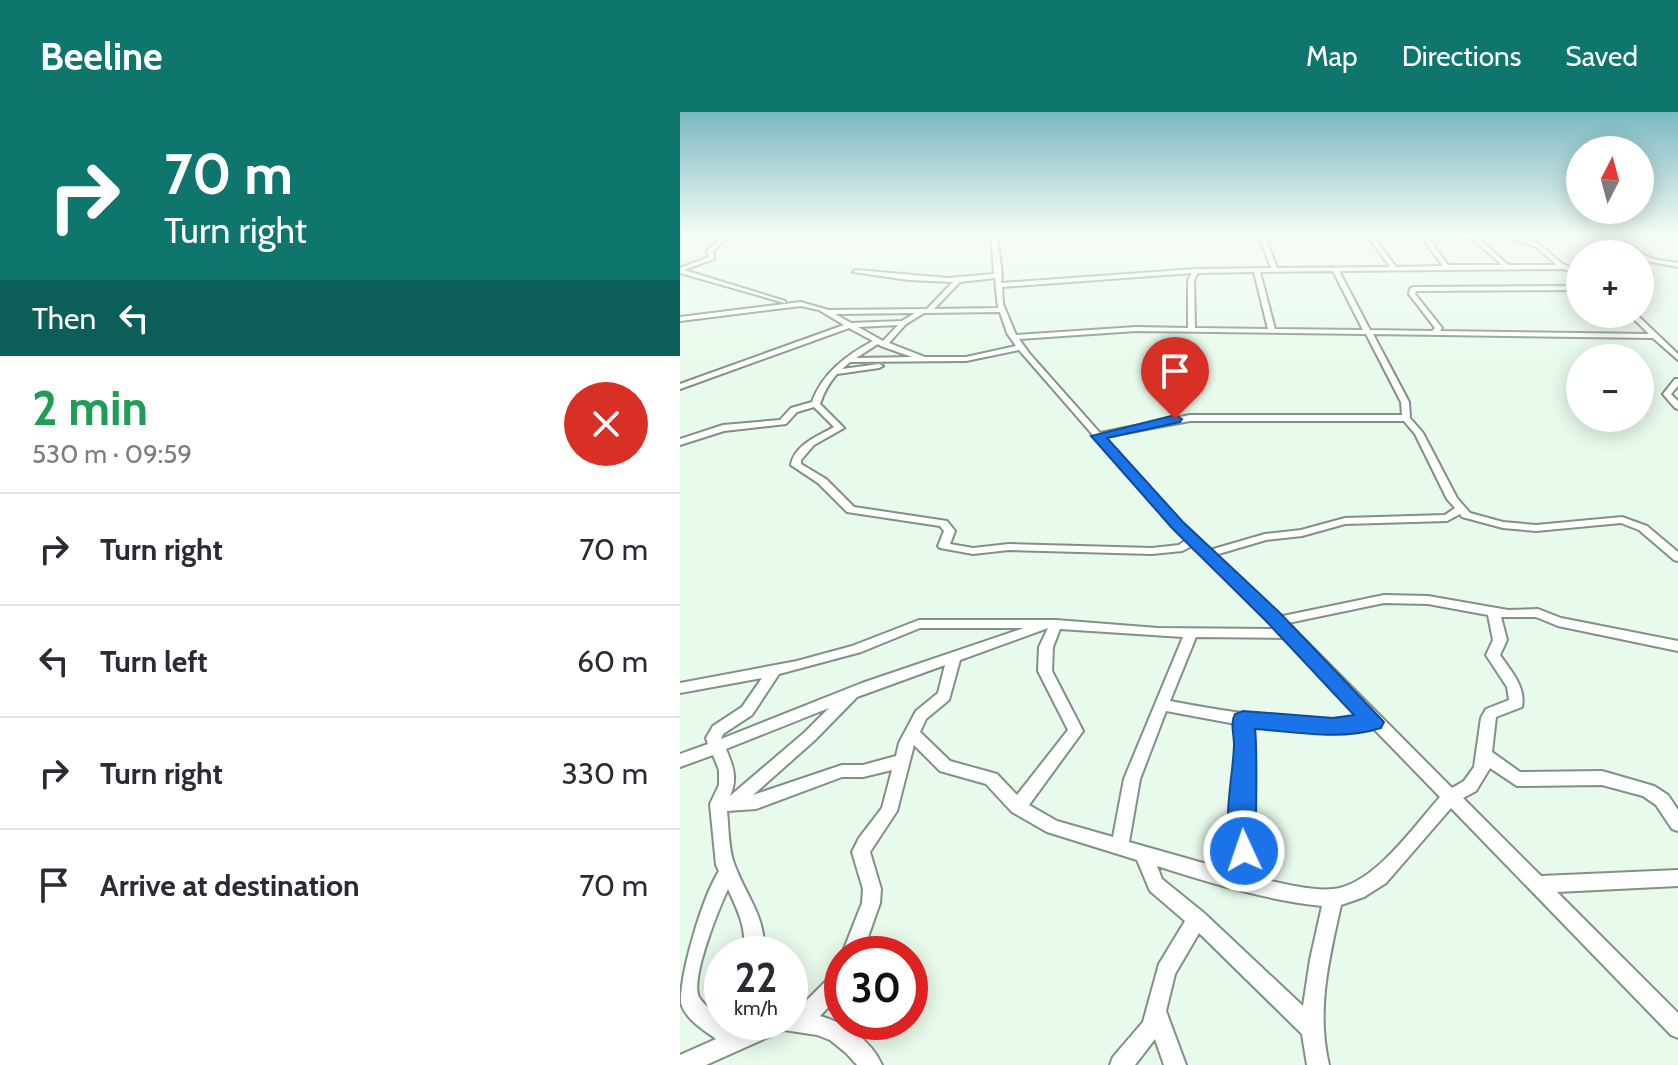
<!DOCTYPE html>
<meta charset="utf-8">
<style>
body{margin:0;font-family:Cabin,sans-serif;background:#f7f7f7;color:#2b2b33;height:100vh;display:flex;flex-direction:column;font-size:30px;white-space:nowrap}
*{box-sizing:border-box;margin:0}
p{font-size:26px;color:#7c7c81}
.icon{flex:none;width:44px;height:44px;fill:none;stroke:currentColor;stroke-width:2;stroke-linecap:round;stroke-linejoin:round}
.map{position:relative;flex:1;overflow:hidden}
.drawer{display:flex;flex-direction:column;background:#fff;width:680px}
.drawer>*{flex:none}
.guide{background:#0f766e;color:#fff;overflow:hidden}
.needle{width:52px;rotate:6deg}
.fabs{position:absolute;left:886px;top:24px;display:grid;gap:16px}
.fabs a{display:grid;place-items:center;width:88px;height:88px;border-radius:50%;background:#fff;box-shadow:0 4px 20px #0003;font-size:40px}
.speed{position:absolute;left:24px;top:824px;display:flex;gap:16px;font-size:40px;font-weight:700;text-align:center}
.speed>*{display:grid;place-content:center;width:104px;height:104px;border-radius:50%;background:#fff;box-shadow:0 4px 20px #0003;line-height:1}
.speed small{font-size:20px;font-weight:400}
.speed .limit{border:12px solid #d22;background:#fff;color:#111}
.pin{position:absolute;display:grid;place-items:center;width:68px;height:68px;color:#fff;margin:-82px -34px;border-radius:50% 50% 50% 0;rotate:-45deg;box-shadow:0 0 8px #0007}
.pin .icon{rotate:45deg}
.me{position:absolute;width:88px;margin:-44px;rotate:357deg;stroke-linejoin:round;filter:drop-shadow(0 0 6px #0008)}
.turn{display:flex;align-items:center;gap:28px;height:168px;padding:0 32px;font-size:36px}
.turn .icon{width:104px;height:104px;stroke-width:2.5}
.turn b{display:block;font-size:56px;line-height:68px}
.then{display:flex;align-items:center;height:76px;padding:0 32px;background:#0003;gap:16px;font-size:30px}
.round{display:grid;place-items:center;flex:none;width:84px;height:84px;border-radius:42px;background:#f7f7f7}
.head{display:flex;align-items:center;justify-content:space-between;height:136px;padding:0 32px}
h1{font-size:48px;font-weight:800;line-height:60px;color:#1e9e55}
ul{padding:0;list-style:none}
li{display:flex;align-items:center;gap:24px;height:112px;padding:0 32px;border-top:2px solid #e1e1e2}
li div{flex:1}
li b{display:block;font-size:30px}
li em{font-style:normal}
header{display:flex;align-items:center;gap:48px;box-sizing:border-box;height:112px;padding:0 40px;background:#0f766e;color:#fff}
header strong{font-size:38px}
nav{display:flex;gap:44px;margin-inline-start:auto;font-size:28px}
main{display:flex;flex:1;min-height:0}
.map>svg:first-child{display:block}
</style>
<header>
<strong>Beeline</strong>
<nav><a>Map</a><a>Directions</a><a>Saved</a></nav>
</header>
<main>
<section class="drawer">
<div class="guide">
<div class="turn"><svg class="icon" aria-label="right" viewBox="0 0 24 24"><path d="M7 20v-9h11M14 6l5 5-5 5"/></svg><div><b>70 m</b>Turn right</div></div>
<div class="then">Then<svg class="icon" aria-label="left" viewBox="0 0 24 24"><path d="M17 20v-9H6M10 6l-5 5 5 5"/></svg></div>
</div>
<div class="head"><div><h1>2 min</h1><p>530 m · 09:59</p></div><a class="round" style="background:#d93025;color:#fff"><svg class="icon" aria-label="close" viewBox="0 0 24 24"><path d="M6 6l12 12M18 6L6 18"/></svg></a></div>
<ul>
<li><svg class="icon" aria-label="right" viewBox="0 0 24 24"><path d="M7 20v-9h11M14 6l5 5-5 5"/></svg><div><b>Turn right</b></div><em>70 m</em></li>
<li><svg class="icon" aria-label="left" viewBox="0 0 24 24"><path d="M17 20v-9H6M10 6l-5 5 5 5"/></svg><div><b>Turn left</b></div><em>60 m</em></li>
<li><svg class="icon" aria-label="right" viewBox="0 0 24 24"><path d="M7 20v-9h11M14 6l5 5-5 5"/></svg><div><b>Turn right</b></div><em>330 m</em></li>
<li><svg class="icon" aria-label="arrive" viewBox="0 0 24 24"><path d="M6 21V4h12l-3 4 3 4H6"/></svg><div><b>Arrive at destination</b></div><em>70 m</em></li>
</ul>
</section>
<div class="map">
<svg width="998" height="953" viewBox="0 0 998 953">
<rect width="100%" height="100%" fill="#e8faeb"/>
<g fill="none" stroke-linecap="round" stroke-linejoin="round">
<g stroke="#819184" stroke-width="4">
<path id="minor" d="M 44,123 L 50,123 L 33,139 L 34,147 L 4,158 L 105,189 L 105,191 L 0,161 L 0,156 L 29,145 L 27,139 Z
M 311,123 L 317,123 L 322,163 L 321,171 L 516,157 L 591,156 L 579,123 L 835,123 L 833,124 L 859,132 L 881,151 L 900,160 L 900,164 L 884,157 L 659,159 L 690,218 L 752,219 L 755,216 L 729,182 L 730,177 L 733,175 L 900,174 L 900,178 L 736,179 L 735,182 L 762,216 L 760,219 L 969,222 L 949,202 L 956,202 L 998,242 L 998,248 L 973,226 L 693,222 L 729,290 L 730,306 L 743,321 L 777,386 L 790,401 L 823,410 L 856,413 L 942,405 L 967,414 L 998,440 L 998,449 L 994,448 L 959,418 L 941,411 L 856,419 L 823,416 L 782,405 L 780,402 L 767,409 L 665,412 L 622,424 L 586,428 L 535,443 L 598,502 L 603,504 L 704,483 L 748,484 L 828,498 L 858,497 L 881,506 L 998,529 L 998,539 L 878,514 L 856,505 L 821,505 L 827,528 L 820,543 C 831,559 846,575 842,595 L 816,605 L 812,640 L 840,660 L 922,659 L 974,674 L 988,683 L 998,698 L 998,719 L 992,717 L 976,693 L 963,684 L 922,673 L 837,674 L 810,656 L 796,679 L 783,686 L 861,764 L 998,758 L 998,774 L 877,780 L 998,901 L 998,926 L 991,923 L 771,696 L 706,771 L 684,785 L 661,793 C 649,847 636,898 649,953 L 627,953 L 622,922 L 519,821 L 495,862 L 486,899 L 506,953 L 484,953 L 475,927 L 455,953 L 430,953 L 433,945 L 463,910 L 479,852 L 505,809 L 470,779 L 457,748 L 367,720 L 332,700 L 306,672 L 260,659 L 234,633 L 217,699 L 190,740 L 201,777 L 200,791 L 182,842 L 162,842 L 182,791 L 183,777 L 172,740 L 179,726 L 202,696 L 212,658 L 183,665 L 162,665 L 76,697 L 47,699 C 49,716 48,738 55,754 C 66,784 88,808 83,842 L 63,842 C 68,818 58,799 48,777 C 39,796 10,867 19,885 C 24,894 35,901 42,907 L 42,910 L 47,910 L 57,918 L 74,910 L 110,910 L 110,900 L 115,900 L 155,860 L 162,857 L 162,881 L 140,904 C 165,911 191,928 202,953 L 177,953 L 166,941 L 150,928 L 137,923 L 104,918 L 26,953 L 0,953 L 0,943 L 36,927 C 24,918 5,907 1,891 C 0,861 22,786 39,759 L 36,753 L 30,692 L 39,673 L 39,658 L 33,643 L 0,655 L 0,642 L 28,632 L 26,626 L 33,614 L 62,595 L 82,566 L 0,581 L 0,571 L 117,549 L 172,534 L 239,508 L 376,508 L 478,516 L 599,517 L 512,434 L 502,439 L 472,442 L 329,438 L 293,442 L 260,436 L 258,434 L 264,419 L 260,414 L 167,400 L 138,371 L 111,353 C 114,333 138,324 154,315 L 134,295 L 117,300 L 106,312 L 44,319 L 0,333 L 0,327 L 43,313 L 100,308 L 111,296 L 132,290 C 142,261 167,243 193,229 L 169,216 L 0,277 L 0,272 L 164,213 L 139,198 L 121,194 L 0,209 L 0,205 L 121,190 L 148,198 L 247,197 L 273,170 L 229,168 L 173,160 L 176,158 L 268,166 L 314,162 ZM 827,125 L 855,134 L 877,153 L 828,153 L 798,126 ZM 792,126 L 822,153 L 768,153 L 749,127 ZM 586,127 L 690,127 L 710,155 L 597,156 ZM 695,127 L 743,127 L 763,154 L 716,155 ZM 653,159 L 683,218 L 595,217 L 580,160 ZM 574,160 L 588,217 L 515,216 L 514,168 L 518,161 ZM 512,161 L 508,168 L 508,216 L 456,215 L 336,223 L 323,192 L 322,175 ZM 315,166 L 318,196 L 254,197 L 280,170 ZM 320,200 L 327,221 L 336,234 L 286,245 L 245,245 L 209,231 L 226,212 L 244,201 ZM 235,201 L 222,209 L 171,211 L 155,202 ZM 218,213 L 203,229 L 178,215 ZM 456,219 L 686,222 L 721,290 L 722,303 L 510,303 L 420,321 L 349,241 L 339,227 ZM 198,232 L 201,234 L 232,245 L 176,246 ZM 339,238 L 493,415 L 506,428 L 499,433 L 472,436 L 329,432 L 293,436 L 270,432 L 275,419 L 267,409 L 174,395 L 146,367 L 121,352 L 121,348 L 134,333 L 164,316 L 140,292 C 144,280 149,271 157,262 L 199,256 L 203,254 L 199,252 L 162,257 L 170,250 L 286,249 ZM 510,309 L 724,309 L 735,322 L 767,387 L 775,396 L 765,403 L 665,406 L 621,418 L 585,422 L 530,438 L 501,411 L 424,325 ZM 704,491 L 748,492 L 808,503 L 813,528 L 806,543 L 827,575 L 829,588 L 806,597 L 801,606 L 794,655 L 784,669 L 772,676 L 608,511 ZM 240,516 L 344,516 L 182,571 L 41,627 L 43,622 L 72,603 L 99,562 L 181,540 ZM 368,516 L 359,535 L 358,559 L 388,618 L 337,683 L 317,662 L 270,649 L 240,620 L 246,607 L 269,588 L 280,548 ZM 380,517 L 503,525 L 444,667 L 433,725 L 377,709 L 349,693 L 403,619 L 372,559 L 373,535 ZM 516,525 L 607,526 L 684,605 C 618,612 554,601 490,589 ZM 265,553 L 258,581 L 236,599 L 219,631 L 216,644 L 183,653 L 162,653 L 73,683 L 135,628 L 177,585 ZM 149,596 L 125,620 L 50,684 C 58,666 53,654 46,637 ZM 486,599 L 556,612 L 557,656 L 553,711 L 555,739 L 569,764 L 449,730 L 460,667 ZM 571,614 L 640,620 L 693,616 L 760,685 C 734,714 694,773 653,777 C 635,779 609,773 591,769 L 572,737 L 569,711 L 573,656 ZM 477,754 C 531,771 585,788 642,794 L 630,848 L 623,894 L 524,801 L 482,767 Z
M 928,123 C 942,124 953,137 964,143 C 975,149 986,149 998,151 L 998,155 L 971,150 L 960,145 L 960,142 L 955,142 Z
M 995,267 L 998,267 L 998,274 L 991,282 L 998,289 L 998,297 L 995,296 L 983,282 Z"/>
</g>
<use href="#minor" fill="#fff" fill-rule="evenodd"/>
</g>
<linearGradient id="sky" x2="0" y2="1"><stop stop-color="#7bb8c2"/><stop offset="0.48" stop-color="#f5fdf6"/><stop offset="1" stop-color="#f5fdf6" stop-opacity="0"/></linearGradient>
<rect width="998" height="256" fill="url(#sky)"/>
<path fill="#1a73e8" stroke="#114b97" stroke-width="2" d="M 495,303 L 502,307 L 500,310 L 427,326 L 503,410 L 599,500 L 704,610 L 701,616 C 661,629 616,620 575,617 C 577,632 577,739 573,748 L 564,751 L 555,748 C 540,715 553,668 554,633 C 554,622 550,611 555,602 L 563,599 L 653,606 L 674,603 L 586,509 L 492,416 L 411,324 Z"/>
</svg>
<div class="fabs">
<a><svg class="needle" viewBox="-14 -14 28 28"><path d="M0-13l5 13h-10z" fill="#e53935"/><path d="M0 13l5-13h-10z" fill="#7c7c81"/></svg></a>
<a>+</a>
<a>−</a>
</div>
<div class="speed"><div>22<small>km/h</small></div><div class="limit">30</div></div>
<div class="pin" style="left:495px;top:307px;background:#d93025"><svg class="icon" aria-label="arrive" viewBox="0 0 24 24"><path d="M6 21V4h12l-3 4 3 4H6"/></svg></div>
<svg class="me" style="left:564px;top:739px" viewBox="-20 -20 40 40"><circle r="17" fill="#1a73e8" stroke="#fff" stroke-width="3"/><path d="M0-11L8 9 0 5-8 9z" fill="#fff"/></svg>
</div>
</main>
